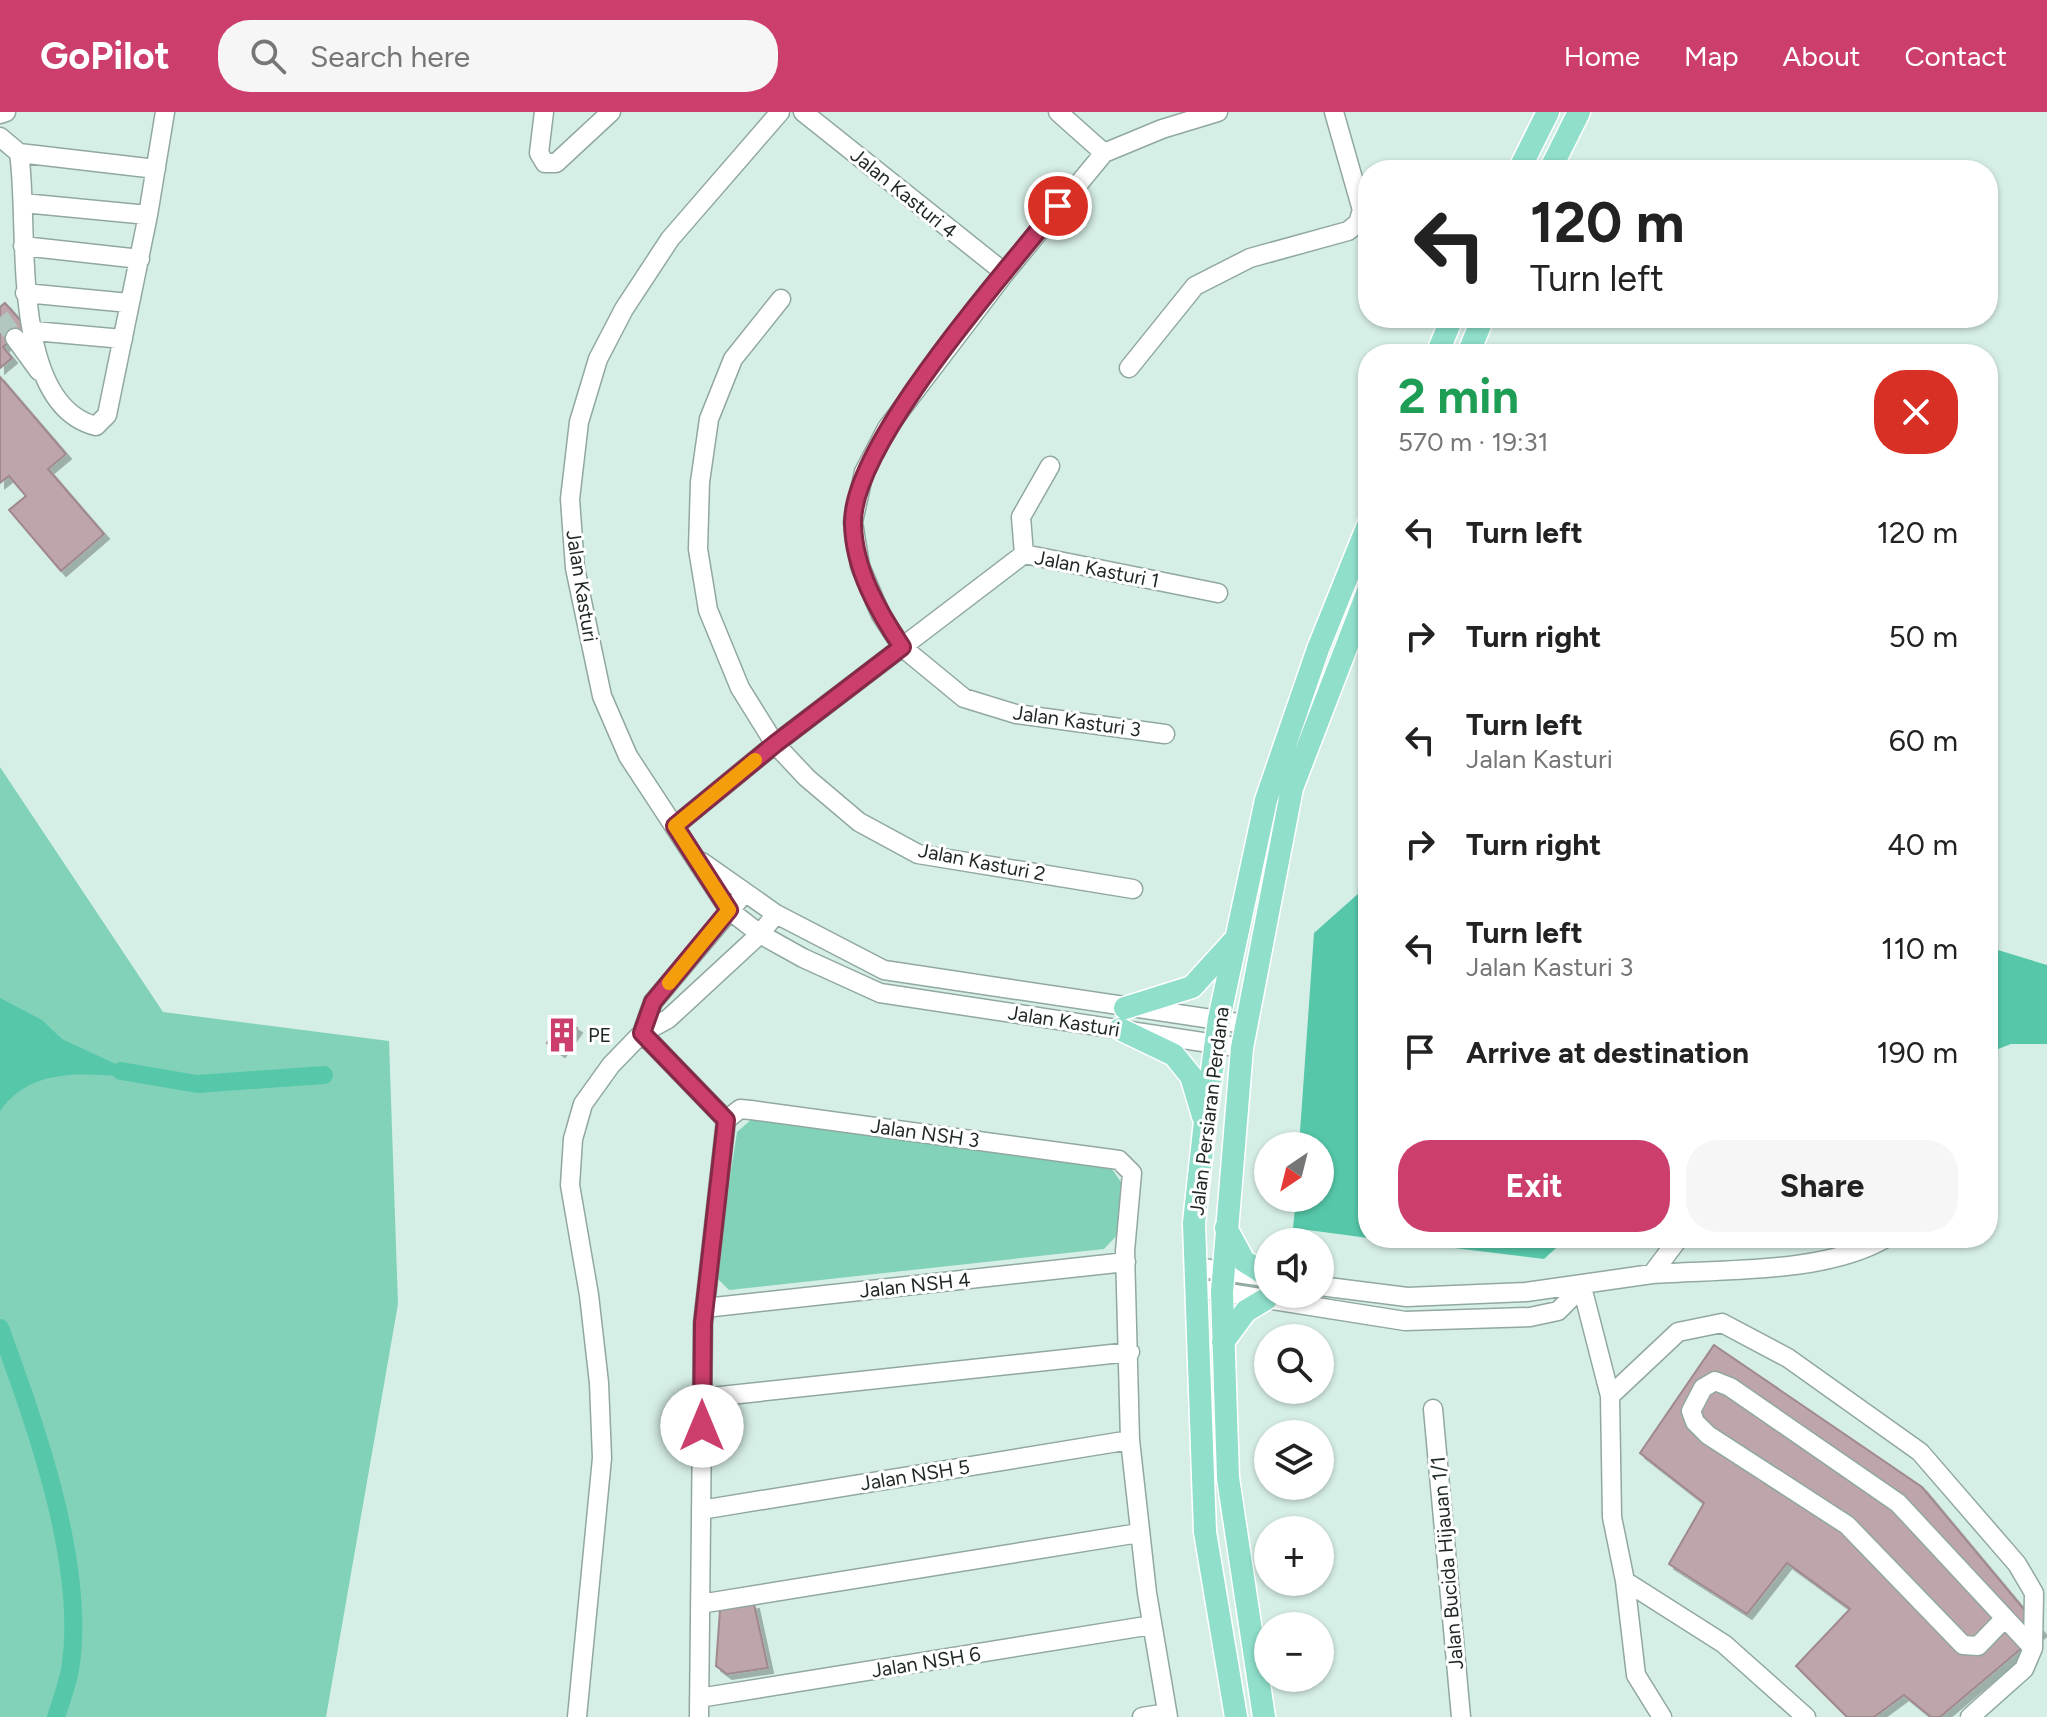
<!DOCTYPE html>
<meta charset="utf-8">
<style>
body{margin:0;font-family:Figtree,sans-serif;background:#f6f6f6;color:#222;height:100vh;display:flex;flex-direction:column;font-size:30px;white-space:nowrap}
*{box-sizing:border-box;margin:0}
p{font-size:26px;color:#767676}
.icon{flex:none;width:44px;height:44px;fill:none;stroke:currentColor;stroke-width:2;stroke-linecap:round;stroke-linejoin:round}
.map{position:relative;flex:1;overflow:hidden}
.drawer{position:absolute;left:1358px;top:232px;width:640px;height:904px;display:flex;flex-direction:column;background:#fff;border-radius:32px;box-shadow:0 2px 6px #0004}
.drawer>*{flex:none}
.banner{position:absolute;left:1358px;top:48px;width:640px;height:168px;border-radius:32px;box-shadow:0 2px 6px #0004;background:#fff;color:#222;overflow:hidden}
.needle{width:52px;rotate:215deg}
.buttons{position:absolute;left:1254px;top:1020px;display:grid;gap:16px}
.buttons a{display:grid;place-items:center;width:80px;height:80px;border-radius:50%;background:#fff;box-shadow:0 2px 6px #0004;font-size:40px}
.pin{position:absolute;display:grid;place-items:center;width:68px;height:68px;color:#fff;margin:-34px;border:4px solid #fff;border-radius:50%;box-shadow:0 2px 8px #0007}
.me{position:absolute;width:88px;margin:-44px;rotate:0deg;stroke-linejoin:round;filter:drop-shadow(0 0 6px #0008)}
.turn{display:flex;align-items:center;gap:28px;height:168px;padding:0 40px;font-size:36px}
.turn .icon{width:104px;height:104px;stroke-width:2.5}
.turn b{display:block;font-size:56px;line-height:68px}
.round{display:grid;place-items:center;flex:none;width:84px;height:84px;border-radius:32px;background:#f6f6f6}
.summary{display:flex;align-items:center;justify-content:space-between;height:136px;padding:0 40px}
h1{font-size:48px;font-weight:700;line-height:60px;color:#1e9e55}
.action{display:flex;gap:16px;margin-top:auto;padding:16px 40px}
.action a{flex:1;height:92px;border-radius:32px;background:#cc3f6c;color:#fff;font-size:32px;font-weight:700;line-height:92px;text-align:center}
.action a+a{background:#f6f6f6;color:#222}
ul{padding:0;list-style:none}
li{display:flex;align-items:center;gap:24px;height:104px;padding:0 40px}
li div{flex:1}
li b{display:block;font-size:30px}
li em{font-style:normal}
header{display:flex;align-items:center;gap:48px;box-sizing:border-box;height:112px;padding:0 40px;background:#cc3f6c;color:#fff}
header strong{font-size:38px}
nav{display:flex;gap:44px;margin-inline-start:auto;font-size:28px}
.search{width:560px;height:72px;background:#f6f6f6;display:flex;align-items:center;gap:20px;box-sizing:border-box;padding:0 28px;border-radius:32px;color:#767676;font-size:30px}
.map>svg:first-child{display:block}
</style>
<header>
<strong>GoPilot</strong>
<div class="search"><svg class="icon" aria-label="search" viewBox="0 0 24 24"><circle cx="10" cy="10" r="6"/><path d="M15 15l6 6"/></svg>Search here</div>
<nav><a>Home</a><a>Map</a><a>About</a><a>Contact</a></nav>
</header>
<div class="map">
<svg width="2047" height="1605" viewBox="0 0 2047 1605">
<defs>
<filter id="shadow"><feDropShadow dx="5" dy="5" stdDeviation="0" flood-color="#0004"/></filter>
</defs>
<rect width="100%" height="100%" fill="#d6efe6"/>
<path fill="#82d2ba" d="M 0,655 L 163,900 L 389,929 L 398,1192 L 326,1605 L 0,1605 Z
M 754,1005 L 1110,1054 L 1123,1073 L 1121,1119 L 1104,1137 L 729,1178 L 715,1164 L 737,1020 Z"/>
<path fill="#56c8a9" d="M 1368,773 L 1368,1126 L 1293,1116 L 1296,1086 L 1320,1086 L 1320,1034 L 1299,1034 L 1314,821 Z
M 1988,835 L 2047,853 L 2047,932 L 2011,932 L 1988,941 Z
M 0,886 L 42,908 L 62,927 L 120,954 L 120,964 C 75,961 29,958 0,999 Z
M 1372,1126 L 1567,1126 L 1544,1147 Z"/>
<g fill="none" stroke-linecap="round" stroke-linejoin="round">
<path stroke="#56c8a9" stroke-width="18" d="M 121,959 L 197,972 L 324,963
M 0,1216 C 35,1312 87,1454 70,1558 C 67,1573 61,1590 56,1605"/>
</g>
<path fill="#bda5a9" stroke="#a0898e" stroke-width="2" filter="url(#shadow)" d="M 5,191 L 27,216 L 3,235 L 12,246 L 0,256 L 0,195 Z
M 0,265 L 66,342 L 48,357 L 104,422 L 61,459 L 9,398 L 26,384 L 9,364 L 0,371 Z
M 564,907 L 577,916 L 560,940 L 547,931 Z
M 1714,1233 L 1922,1375 L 2042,1519 L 1940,1605 L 1931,1605 L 1904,1583 L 1874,1605 L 1847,1605 L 1796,1554 L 1850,1497 L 1787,1451 L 1747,1502 L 1669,1452 L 1704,1391 L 1640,1341 Z
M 754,1492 L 768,1556 L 727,1562 L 716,1554 L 720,1498 Z"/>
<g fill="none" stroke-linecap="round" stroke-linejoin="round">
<path stroke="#b1c7bf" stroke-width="18" stroke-dasharray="18 9" stroke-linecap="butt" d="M 0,205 L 15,226"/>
<g stroke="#90a8a0" stroke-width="21">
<path id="minor" d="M 544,0 L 539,41 L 545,51 L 556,51 L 611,0
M 780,0 L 670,127 L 624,197 L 598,247 L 579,310 L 570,387 L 575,456 L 602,584 L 628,644 L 729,798 L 760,822 L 803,846 L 880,881 L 1242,936
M 803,0 L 1005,161
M 1058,0 L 1104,41
M 0,2 L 6,0
M 0,25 L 19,41 C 30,110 7,292 96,314 L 107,303 L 148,103 L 165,0
M 19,41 L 156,57
M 23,91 L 148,103
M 23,134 L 140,147
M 25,181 L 129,191
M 781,187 L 733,247 L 709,307 L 700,370 L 698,437 L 708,498 L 740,576 L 775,632 L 807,666 L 859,710 L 918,742 L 1133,777
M 34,219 L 123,227
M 15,226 L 39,259
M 1129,256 L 1195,174 L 1250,146 L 1348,119 L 1358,111 L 1362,98 L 1334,0
M 1050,354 L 1021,405 L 1024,442 L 1218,481
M 1165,622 L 1016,602 L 964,586 L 902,535 L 881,503 L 860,454 L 853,410 L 864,360 L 887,316 L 1005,161 L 1104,41 L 1162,17 L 1218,0
M 675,714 L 775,632 L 1024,442
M 702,750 L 776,802 L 884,858 L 1245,912
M 642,921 L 726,1008 L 703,1211 L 699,1605
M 642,921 L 653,890 L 738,789
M 726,1008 L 740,997 L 751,998 L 1119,1048 L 1132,1061 L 1125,1139 L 1130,1328 L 1147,1481 L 1168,1605
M 1679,1126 L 1652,1162 C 1722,1157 1825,1162 1886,1126
M 1196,1155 L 1264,1165
M 1320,1174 L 1407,1185 L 1526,1180 L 1652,1162
M 1582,1175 L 1610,1284 L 1612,1405 L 1625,1469 L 1636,1563 L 1662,1605
M 1210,1178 L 1405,1209 L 1530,1205 L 1558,1199 L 1582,1175
M 705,1196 L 1126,1150
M 1610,1284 L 1678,1220 L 1722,1211 L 1788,1246 L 1920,1340 L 2017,1452 L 2034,1481 L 2033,1536 L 2024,1557 L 1970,1605
M 702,1286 L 1130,1240
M 1433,1297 L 1461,1605
M 701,1398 L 1130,1328
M 1625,1469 L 1724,1532 L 1806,1605
M 700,1492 L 1139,1421
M 2005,1506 L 1978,1534 L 1963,1533 L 1847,1413 L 1708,1323 L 1695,1310 L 1691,1299 L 1703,1276 L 1715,1269 L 1730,1275 L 1898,1391 L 2033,1536
M 699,1586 L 1152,1513
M 577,1605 L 602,1346 L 599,1271 L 589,1183 L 570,1073 L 573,1027 L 583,992 L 611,953 L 642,921 L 668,907 L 760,822 L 776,802
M 1142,1605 L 1167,1601"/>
</g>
<g stroke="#fff" stroke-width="25">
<path id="major" d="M 1519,58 L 1548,0
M 1550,58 L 1579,0
M 1437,242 L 1452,206
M 1468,242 L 1483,206
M 1125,896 L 1192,875 L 1233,830
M 1120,917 L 1174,943 L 1191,964 L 1203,1004
M 1226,1116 L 1244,1149 L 1268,1164
M 1223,1230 L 1246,1199 L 1266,1187
M 1236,1605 L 1205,1420 L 1194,1111 L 1205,1009 L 1219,907 L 1266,688 L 1318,537 L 1368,413
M 1264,1605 L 1228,1366 L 1222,1180 L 1242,936 L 1292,676 L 1368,479"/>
</g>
<use href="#minor" stroke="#fff" stroke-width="18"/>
<use href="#major" stroke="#8fdfcb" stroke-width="22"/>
</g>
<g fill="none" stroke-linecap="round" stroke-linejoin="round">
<g stroke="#852946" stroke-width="20">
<path id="route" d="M 702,1314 L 703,1211 L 726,1008 L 642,921 L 653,890 L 729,798 L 675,714 L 775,632 L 902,535 C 878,499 854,457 853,412 C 851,332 1006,160 1058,94"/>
</g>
<use href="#route" stroke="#cc3f6c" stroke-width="14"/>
<path stroke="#f59e0b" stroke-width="14" d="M 669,871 L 729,798 L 675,714 L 755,648"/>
</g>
<defs>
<g id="building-bare" transform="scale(2.76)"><path d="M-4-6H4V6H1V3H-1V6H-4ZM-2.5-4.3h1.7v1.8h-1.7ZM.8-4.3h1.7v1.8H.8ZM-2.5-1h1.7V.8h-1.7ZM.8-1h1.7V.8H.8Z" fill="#cc3f6c" stroke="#fff" stroke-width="2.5" paint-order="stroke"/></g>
</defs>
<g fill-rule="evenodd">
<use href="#building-bare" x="562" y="923"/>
</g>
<g text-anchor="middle" stroke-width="6" stroke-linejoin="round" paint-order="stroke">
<g font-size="20" fill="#1e2724" stroke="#fff">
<text transform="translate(904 81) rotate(39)" y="7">Jalan Kasturi 4</text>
<text transform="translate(1097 457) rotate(11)" y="7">Jalan Kasturi 1</text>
<text transform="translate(582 474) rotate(81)" y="7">Jalan Kasturi</text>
<text transform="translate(1077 609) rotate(8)" y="7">Jalan Kasturi 3</text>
<text transform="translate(982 750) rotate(11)" y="7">Jalan Kasturi 2</text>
<text transform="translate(1064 909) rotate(9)" y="7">Jalan Kasturi</text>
<text transform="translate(1209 999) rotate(-83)" y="7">Jalan Persiaran Perdana</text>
<text transform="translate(925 1021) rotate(8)" y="7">Jalan NSH 3</text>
<text transform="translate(915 1173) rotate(-6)" y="7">Jalan NSH 4</text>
<text transform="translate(915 1363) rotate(-9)" y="7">Jalan NSH 5</text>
<text transform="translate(1447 1451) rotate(-95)" y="7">Jalan Bucida Hijauan 1/1</text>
<text transform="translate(926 1550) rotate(-9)" y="7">Jalan NSH 6</text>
</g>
<g font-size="20" fill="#1e2724" stroke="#fff" text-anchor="start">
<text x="588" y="930">PE</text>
</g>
</g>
</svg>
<div class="buttons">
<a><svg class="needle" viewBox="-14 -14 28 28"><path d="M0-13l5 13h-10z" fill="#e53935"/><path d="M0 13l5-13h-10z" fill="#767676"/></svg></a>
<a><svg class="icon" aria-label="sound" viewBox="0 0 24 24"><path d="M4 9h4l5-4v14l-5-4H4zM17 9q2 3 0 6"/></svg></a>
<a><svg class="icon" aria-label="search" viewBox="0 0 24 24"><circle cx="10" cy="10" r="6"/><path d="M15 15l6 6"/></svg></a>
<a><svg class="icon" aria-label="layers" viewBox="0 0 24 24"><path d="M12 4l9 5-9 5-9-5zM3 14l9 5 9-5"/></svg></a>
<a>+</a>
<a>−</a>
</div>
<div class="pin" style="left:1058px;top:94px;background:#d93025"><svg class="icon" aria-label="arrive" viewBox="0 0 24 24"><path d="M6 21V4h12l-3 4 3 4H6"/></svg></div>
<svg class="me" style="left:702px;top:1314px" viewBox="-20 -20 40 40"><circle r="19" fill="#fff"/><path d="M0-13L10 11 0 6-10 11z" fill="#cc3f6c"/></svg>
<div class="banner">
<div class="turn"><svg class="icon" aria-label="left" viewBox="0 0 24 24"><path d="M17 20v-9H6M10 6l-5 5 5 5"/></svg><div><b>120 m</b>Turn left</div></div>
</div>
<section class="drawer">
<div class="summary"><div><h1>2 min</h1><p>570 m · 19:31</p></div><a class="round" style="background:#d93025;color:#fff"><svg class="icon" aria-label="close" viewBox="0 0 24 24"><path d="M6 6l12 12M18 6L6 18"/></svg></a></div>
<ul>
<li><svg class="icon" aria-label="left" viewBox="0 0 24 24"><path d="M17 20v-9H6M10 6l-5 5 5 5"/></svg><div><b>Turn left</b></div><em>120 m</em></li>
<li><svg class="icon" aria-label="right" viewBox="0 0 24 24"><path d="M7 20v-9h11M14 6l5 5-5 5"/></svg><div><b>Turn right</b></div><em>50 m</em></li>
<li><svg class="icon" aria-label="left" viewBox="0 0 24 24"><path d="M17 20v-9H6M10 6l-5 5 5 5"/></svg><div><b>Turn left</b><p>Jalan Kasturi</p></div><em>60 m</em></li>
<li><svg class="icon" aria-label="right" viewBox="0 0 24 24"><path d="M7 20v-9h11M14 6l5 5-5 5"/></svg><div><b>Turn right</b></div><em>40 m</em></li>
<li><svg class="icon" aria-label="left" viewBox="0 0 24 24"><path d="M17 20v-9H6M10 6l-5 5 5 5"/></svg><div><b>Turn left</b><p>Jalan Kasturi 3</p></div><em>110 m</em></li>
<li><svg class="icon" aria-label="arrive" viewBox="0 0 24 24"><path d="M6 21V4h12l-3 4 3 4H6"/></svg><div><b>Arrive at destination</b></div><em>190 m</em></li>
</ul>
<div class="action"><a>Exit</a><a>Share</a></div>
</section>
</div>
